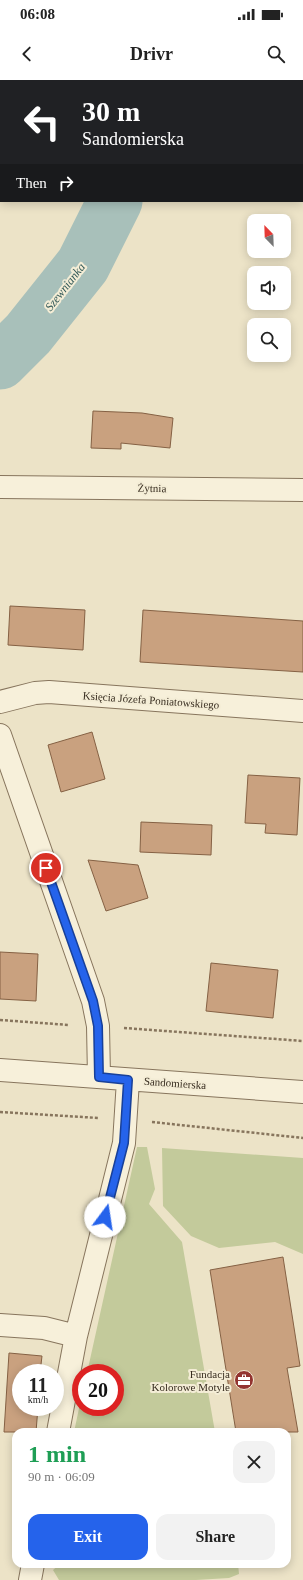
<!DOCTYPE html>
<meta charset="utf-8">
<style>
body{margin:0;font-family:"Times New Roman",serif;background:#f2f2f2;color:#222;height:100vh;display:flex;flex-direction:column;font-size:15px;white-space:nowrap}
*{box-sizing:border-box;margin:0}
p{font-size:13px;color:#767676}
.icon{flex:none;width:22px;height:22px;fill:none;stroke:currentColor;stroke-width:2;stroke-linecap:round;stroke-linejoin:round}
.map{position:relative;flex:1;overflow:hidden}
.drawer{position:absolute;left:12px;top:1348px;width:279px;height:140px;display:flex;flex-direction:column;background:#fff;border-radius:12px;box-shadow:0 2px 10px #0003}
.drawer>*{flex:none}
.banner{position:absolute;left:0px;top:0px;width:303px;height:122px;box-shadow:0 2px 10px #0003;background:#202124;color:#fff;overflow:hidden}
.needle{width:26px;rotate:337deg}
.tools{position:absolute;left:247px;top:134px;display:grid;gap:8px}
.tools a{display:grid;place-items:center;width:44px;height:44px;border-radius:8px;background:#fff;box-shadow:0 2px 10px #0003;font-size:20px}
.speed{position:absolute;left:12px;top:1284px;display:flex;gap:8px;font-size:20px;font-weight:700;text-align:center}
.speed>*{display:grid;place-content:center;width:52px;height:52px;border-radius:50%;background:#fff;box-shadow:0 2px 10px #0003;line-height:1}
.speed small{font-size:10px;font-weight:400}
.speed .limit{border:6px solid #d22;background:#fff;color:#111}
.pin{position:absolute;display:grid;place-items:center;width:34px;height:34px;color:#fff;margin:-17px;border:2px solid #fff;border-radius:50%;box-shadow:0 1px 4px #0007}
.me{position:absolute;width:44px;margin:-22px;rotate:14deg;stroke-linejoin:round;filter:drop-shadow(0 0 3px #0008)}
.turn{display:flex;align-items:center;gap:14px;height:84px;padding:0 16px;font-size:18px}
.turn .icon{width:52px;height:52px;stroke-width:2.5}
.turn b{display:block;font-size:28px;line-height:34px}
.then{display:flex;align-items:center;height:38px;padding:0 16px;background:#0003;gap:8px;font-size:15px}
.round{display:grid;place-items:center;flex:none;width:42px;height:42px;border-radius:12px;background:#f2f2f2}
.overview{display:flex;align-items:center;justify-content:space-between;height:68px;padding:0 16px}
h1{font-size:24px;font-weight:800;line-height:30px;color:#1e9e55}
.cta{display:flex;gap:8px;margin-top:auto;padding:8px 16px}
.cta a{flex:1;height:46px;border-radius:12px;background:#2563eb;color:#fff;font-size:16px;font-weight:800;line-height:46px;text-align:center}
.cta a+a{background:#f2f2f2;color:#222}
.status{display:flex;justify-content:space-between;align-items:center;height:28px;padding:0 20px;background:#fff;direction:ltr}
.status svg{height:11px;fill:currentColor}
header{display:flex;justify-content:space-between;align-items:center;height:52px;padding:0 16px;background:#fff;font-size:18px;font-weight:800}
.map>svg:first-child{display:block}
</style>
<div class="status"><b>06:08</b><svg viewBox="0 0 49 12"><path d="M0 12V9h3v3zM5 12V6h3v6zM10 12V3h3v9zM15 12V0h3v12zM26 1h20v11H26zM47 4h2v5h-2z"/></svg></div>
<header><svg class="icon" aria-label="back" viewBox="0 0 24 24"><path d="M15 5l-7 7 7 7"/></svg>Drivr<svg class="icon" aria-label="search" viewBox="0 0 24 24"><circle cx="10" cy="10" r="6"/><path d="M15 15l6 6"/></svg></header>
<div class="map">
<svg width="303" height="1500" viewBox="0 0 303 1500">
<rect width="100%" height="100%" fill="#ece3c7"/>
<path fill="#c3ca9b" d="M 137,1067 L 147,1067 L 155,1109 L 149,1124 L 182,1162 L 215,1352 L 74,1352 L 81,1319 L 81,1327 L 115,1327 L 115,1293 L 87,1293 Z
M 162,1068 L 303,1078 L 303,1174 L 275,1162 L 219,1168 L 191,1156 L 163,1126 Z
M 60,1484 L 238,1484 L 239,1494 L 229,1498 L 196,1500 L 59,1500 L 53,1490 Z"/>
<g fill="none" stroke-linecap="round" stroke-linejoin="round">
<path stroke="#a8c0ba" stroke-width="55" d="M 143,1 L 144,0
M 0,282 L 28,254 L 83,185 L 115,121"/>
</g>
<path fill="#c9a17f" stroke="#856144" d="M 93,331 L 142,333 L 173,338 L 170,368 L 121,363 L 121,369 L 91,368 Z
M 10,526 L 85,530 L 83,570 L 8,565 Z
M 143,530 L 303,541 L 303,592 L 140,582 Z
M 92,652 L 105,699 L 61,712 L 48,665 Z
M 248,695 L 300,698 L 297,755 L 265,753 L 266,744 L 245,743 Z
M 141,742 L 212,745 L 211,775 L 140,772 Z
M 88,780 L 138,785 L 148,818 L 106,831 Z
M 0,872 L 38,874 L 36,921 L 0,919 Z
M 211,883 L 278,890 L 273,938 L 206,931 Z
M 283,1177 L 300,1286 L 287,1288 L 298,1352 L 236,1352 L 210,1190 Z
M 9,1273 L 42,1276 L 40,1293 L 21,1293 L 21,1327 L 38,1327 L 36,1352 L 4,1352 Z"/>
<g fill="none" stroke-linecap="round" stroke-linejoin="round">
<g stroke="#87755d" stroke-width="24">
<path id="minor" d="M 0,407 L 303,410
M 0,622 L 35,613 L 49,612 L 303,631
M 0,655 L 93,921 L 98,946 L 99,997
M 0,990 L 303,1012
M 0,1245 L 44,1248 L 76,1256
M 58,1352 L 76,1256 L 124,1063 L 128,1000
M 30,1500 L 33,1484"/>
</g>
<g stroke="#554431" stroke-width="24">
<path id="major" d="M 232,0 L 240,1
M 302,8 L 303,8"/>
</g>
<path stroke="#87755d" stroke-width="2.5" stroke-dasharray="3 2" stroke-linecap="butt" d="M 0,940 L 69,945
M 124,948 L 303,961
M 0,1032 L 99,1038
M 152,1042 L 303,1058"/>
<use href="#minor" stroke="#f7f0da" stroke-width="22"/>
<use href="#major" stroke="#edd9a1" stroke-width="22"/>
<g stroke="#382d20" stroke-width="4.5">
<path id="rail" d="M 0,42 L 1,42
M 0,68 L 1,69
M 302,78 L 303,78
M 302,103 L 303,103"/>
</g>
<use href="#rail" stroke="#f4edd6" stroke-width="3" stroke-dasharray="9" stroke-linecap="butt"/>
</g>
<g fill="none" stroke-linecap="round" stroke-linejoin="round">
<g stroke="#184099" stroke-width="10">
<path id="route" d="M 46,788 L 93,921 L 98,946 L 99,997 L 128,1000 L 124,1063 L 105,1137"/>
</g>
<use href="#route" stroke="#2563eb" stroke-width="7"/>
</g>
<defs>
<g id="office-disc" transform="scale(1)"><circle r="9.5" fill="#933430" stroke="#f4edd6"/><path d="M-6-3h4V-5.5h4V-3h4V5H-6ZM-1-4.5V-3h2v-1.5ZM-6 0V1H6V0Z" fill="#fff"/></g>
</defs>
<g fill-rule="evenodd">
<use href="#office-disc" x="244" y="1300"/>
</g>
<g text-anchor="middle" stroke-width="4" stroke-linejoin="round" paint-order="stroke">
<g font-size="11" fill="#382d20" stroke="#f4edd6">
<text transform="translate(152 408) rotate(1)" y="4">Żytnia</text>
<text transform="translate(151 620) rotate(4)" y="4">Księcia Józefa Poniatowskiego</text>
<text transform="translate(175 1003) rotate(4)" y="4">Sandomierska</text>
</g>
<g font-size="11" fill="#382d20" stroke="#f4edd6" text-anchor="end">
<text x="230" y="1298">Fundacja<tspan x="230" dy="13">Kolorowe Motyle</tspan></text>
</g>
<g font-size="12" font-style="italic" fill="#305756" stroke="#f4edd6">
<text transform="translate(65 207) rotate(-52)" y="4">Szewnianka</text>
</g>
</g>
</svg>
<div class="tools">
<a><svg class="needle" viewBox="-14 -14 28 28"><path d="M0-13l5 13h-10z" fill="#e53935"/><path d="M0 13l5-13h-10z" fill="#767676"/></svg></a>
<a><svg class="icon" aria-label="sound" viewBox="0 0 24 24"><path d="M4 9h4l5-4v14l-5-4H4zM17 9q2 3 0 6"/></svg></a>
<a><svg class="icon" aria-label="search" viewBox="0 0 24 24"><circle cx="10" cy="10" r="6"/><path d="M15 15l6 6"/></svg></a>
</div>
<div class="speed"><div>11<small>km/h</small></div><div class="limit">20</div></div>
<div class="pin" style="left:46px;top:788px;background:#d93025"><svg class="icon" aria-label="arrive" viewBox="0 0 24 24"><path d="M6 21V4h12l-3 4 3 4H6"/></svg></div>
<svg class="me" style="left:105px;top:1137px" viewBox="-20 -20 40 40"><circle r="19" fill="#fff"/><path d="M0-13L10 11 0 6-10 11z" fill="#2563eb"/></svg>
<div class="banner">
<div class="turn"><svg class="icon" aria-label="left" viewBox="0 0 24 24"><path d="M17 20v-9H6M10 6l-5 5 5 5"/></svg><div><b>30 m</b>Sandomierska</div></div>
<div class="then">Then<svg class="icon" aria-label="right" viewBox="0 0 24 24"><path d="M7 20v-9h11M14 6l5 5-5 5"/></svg></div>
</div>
<section class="drawer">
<div class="overview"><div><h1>1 min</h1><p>90 m · 06:09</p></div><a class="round"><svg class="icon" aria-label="close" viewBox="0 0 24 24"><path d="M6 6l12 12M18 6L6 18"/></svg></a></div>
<div class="cta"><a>Exit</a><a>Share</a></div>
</section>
</div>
